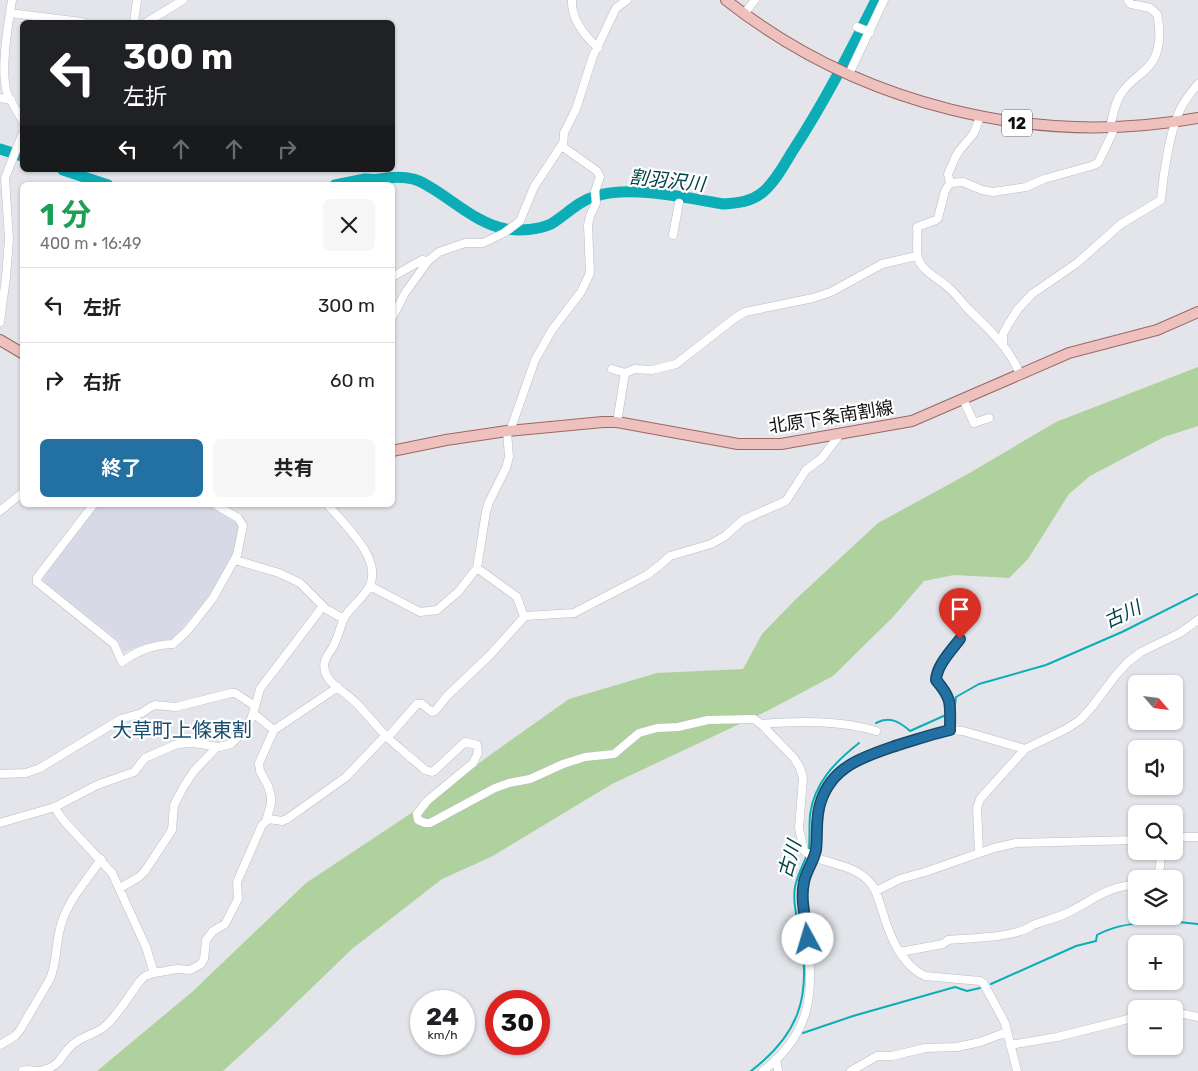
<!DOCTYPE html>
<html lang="ja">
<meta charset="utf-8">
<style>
body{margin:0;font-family:Rubik,"Noto Sans JP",sans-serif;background:#f6f6f6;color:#202124;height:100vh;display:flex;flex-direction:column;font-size:19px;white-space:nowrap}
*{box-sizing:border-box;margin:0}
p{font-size:16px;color:#757577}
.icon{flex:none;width:28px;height:28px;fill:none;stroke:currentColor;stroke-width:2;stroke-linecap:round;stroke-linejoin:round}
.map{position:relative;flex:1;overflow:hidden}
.panel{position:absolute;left:20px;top:182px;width:375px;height:325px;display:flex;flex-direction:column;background:#fff;border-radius:8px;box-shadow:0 1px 4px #0004}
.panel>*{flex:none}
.hud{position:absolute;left:20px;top:20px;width:375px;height:152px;border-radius:8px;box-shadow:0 1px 4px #0004;background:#202124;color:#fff;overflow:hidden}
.needle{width:32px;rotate:118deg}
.controls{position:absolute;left:1128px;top:675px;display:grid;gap:10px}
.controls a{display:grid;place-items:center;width:55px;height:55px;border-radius:8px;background:#fff;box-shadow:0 1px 4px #0004;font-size:25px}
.speed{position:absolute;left:410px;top:990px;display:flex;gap:10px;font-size:25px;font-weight:700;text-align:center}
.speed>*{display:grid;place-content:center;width:65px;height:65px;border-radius:50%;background:#fff;box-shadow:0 1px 4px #0004;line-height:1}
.speed small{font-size:12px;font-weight:400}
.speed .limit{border:8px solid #d22;background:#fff;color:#111}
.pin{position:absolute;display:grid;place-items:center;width:42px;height:42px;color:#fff;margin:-51px -21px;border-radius:50% 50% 50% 0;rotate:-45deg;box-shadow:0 0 5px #0007}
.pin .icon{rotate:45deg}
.me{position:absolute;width:55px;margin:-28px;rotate:354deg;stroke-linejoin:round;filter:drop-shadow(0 0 4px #0008)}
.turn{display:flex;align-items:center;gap:18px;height:105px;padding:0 20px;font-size:22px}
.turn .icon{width:65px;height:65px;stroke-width:2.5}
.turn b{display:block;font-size:35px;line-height:42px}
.lanes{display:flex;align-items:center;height:48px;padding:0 20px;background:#0003;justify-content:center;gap:25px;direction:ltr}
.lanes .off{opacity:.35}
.round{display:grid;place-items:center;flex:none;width:52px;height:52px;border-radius:8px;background:#f6f6f6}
.summary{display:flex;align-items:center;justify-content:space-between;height:85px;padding:0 20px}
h1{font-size:30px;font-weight:700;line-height:38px;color:#1e9e55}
.cta{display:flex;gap:10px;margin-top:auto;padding:10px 20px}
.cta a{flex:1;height:58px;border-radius:8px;background:#2371a3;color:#fff;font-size:20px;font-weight:700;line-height:58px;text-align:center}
.cta a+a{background:#f6f6f6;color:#202124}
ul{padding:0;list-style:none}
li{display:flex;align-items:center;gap:15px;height:75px;padding:0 20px;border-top:1px solid #e0e0e0}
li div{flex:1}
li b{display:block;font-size:19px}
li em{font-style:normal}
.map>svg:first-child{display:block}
</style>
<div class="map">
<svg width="1198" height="1071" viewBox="0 0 1198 1071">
<rect width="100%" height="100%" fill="#e4e5ea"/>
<path fill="#d7dae6" d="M 98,505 L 207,505 L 236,519 L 239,530 L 233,558 L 207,601 L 186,623 L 180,633 L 175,639 L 157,641 L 123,652 L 119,641 L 44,582 L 43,577 L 45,573 Z"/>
<path fill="#afd19d" d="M 1198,367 L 1198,426 L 1164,437 L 1090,476 L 1069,494 L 1028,559 L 1009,578 L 954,575 L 924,581 L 893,617 L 833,676 L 767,711 L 612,784 L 491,857 L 442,879 L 352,949 L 267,1031 L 223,1071 L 97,1071 L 192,992 L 306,883 L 425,804 L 490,755 L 569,699 L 657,673 L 743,669 L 762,634 L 796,599 L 878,523 L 966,475 L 1056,422 Z"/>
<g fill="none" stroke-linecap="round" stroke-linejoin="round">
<path stroke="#0cadb7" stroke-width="2" d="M 952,712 L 954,712 L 956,697 L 979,684 L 1046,665 L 1122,632 L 1198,594
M 876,723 C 889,716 899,721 910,731 L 948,714
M 809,850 C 810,839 809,827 810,815 C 814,783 835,762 859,743
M 991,984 L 1076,946 L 1096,941 L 1097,935 C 1124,920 1168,920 1198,924
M 800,1031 L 803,1033 L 853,1016 L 955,987 L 967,991 L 980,988
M 751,1071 C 798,1035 811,998 801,940 C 799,924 792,904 795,887 C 797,876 803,865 807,855"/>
<path stroke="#0cadb7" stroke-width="11" d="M 0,149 L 22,156
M 63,170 L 108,185
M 335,185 C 345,183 355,181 365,179 C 370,179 375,180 380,179 C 391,177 402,176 413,179 C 419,180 425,184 430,187 C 454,201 478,224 506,229 C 520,231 538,230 551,224 C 566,215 578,201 596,196 C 630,185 688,198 723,204 C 738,203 751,202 763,192 C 775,182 784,165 792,152 C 824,103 850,52 876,0"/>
<g stroke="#bcbdc2" stroke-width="9">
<path id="minor" d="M 12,0 C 8,24 0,71 7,93 C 11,102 17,111 22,120
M 572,0 C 571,19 585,36 598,48
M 10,13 L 82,22
M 744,14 L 755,0
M 134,22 L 137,0
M 147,22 L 183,0
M 857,27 L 870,32
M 849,74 L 884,0
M 0,98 L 11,100
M 980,117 L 974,133 L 959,151 L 955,158 L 948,174 L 950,183 L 945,191 L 938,218 L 936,220 L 917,227 C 918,237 916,250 918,258 C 922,271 939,279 949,288 C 956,294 961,301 967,308 C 988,328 1009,347 1020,374
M 1110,127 C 1113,116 1115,100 1123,91 C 1130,81 1141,75 1149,66 C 1161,53 1161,30 1157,14 L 1150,8 L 1131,4 L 1128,0
M 950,183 L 963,182 L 982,190 L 993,192 L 1026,187 L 1044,179 L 1091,166 L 1098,163 L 1112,134 L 1114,127
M 673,235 L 679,203
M 392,277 L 422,260 L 428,261
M 392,318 L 405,293 L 428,261 L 439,252 L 465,243 L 483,243 L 504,233 L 520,221 L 534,187 L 563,143
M 0,322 L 6,277 L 9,239 L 5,178 L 22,135
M 1003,343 L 1003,334 L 1009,323 L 1018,309 L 1032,294 L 1077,263 L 1121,224 L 1161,200 C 1163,175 1170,128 1182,106 C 1187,97 1192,91 1198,84
M 612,369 L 625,373
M 963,399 L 974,423 L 989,418
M 617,422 L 625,373 L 635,369 L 652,370 L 676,364 L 735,318 L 745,312 L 813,298 L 831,292 L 882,264 L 912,257 L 918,258
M 510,431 L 535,360 L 552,330 L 581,292 L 590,273 L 588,225 L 590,216 L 596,203 L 595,191 L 600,177 L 597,171 L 563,147 L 564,133 L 576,109 L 593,56 L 616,8 L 627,0
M 93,505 L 37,578 L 37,582 L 114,644 L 122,662 C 138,650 153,645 173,644 L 188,630 L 213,598 L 237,555 L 243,526 L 238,518 L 216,505
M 328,505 C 344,524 382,558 370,585 C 364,598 351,606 344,618 C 340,627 338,638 333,647 C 328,655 322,661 325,671 C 328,684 345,692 354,701 C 365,711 374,724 385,735 C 397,747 412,758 425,770 L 432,772 L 434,771 L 465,742 L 477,745 L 478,753 L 473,763 L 427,801 L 417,814 L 418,820 L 425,823 L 430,823 L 495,788 L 509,783 L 530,779 L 563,764 L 585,757 L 614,754 L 639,733 L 657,728 L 678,727 L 708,720 L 754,719 L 761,724 L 794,758 L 800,768 L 803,778 L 799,828 L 804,851 C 824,866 855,862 872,885 C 877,892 879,901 882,910 C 889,934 900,964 925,976 L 980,981 L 984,984 L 1005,1023 L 1017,1071
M 0,511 L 22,493
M 235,560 L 279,573 L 300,583 L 326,609 L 344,619
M 477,568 L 517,597 L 524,617
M 370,586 L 420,612 L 437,610 L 458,592 L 477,568 L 486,512 L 489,502 L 506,468 L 509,457 L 507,431
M 253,713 L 274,730
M 761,724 C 799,721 839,720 876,731
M 950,730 C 950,704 953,700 936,680 C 937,665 951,651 960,639
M 388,737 L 417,704 L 422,704 L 432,712 L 435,711 L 447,696 L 490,655 L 525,616 L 574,613 L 647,575 L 660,565 L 670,556 L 711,544 L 725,536 L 743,520 L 786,501 L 806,470 L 822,458 L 840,434
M 0,774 L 26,773 L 40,768 L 121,719 L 142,713 L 149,708 L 155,705 L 176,707 L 231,693 L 235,693 L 255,706
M 54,807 L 64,821 L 112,873 L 146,947 L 154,973
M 266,821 L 271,804 L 271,796 L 268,786 L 260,771 L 259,763 L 274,730 L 338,687
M 0,823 L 55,807 L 97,785 L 134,772 L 145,758 L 177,744 L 194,743 L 219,747 L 231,744 L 247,728 L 253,714 L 260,689 L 323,606
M 1174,837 L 1198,837
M 979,853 L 977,808 L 980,799 L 1025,749 L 1066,729 L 1080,720 L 1091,708 L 1116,675 L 1128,662 L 1141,652 L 1180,633 L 1198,620
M 1156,879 L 1160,867 L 1161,851
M 120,888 L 139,877 L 145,871 L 172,830 L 174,805 L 184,786 L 194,771 L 217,747
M 876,891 L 900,879 L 925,872 L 994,848 L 1016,843 L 1136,840
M 900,952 L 943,944 L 948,940 C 969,938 1016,938 1033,925 C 1044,921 1056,918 1067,913 C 1090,902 1109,885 1136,885
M 1174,1012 L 1198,1017
M 0,1045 L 15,1036 L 20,1030 L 50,979 C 58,960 55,941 62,922 C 69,899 88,879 101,859
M 1010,1045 L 1057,1037 L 1136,1017
M 776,1059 L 778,1071
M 23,1071 L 27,1070 L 39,1071
M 41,1071 C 62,1065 58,1059 70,1047 C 79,1037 94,1035 104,1027 C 116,1018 130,994 140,981 L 145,976 L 154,973 L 177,969 L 190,970 L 201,964 L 204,959 L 206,940 L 213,931 L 225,924 L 238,899 L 237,882 L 262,825 L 269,819 L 282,821 L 287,819 L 346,777 L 386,735
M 763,1071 C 817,1029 813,986 806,924 C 805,913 802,902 803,890 C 803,876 813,865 816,851 C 819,833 815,817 822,799 C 835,765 867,755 899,745 C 916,740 932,734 950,730 L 963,731 L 1025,749
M 851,1071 L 877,1056 L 892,1056 L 925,1048 L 957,1047 L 980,1042 L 1007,1032"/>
</g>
<g stroke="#9a6865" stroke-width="12">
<path id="major" d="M 726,0 C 858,104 1033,148 1198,118
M 0,340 L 22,353
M 392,451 L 446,440 L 507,431 L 603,422 L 617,422 L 738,444 L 781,444 L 912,421 L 1069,353 L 1157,330 L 1198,312"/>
</g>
<use href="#minor" stroke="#fff" stroke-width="8"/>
<use href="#major" stroke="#efc1be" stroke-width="10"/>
</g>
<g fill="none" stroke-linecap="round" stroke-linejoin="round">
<g stroke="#17496a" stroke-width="12">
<path id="route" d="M 808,939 C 806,920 800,900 804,882 C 806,871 814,861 816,850 C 818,833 815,817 821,801 C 833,765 866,756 898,745 C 915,740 932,734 950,730 C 950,704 953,700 936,680 C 937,665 951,651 960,639"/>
</g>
<use href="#route" stroke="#2371a3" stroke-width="9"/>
</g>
<g text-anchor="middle" stroke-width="4.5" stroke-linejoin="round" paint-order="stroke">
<rect fill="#fff" stroke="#575858" stroke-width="1" x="1002" y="109.5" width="30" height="27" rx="4"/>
<g font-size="16" font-weight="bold" fill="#0f1011">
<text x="1017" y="129">12</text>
</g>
<g font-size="18" fill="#0f1011" stroke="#fff">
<text transform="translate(831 417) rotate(-9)" y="6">北原下条南割線</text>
</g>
<g font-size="19" font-style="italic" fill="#024246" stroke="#fff">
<text transform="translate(667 180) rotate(6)" y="7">割羽沢川</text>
<text transform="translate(1122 614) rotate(-25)" y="7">古川</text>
<text transform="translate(789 859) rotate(-74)" y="7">古川</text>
</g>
<g font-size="20" fill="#154b6d" stroke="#fff">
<text x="182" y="737">大草町上條東割</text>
</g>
</g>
</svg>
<div class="controls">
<a><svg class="needle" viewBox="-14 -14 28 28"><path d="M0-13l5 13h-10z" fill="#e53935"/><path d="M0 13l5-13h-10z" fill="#757577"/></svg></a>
<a><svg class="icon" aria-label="sound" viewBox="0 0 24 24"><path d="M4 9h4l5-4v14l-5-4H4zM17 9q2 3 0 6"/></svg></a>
<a><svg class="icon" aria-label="search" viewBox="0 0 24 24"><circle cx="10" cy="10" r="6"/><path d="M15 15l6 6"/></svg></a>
<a><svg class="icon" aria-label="layers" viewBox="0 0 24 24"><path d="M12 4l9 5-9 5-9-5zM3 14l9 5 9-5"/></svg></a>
<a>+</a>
<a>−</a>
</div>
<div class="speed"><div>24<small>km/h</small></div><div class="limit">30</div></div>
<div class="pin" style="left:960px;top:639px;background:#d93025"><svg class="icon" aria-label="arrive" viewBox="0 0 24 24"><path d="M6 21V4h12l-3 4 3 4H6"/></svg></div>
<svg class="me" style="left:808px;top:939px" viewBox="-20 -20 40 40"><circle r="19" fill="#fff"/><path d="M0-13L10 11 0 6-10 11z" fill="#2371a3"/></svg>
<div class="hud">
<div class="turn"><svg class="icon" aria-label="left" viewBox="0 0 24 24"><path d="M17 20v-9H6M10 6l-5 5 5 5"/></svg><div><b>300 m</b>左折</div></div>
<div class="lanes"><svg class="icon" aria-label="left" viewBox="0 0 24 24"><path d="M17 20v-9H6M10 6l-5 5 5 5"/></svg><svg class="icon off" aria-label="ahead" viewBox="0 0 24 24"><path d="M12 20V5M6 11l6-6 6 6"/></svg><svg class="icon off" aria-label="ahead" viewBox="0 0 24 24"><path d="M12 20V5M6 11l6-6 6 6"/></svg><svg class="icon off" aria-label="right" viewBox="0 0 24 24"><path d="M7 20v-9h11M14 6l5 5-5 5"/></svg></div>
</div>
<section class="panel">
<div class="summary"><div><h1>1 分</h1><p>400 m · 16:49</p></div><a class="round"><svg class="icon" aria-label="close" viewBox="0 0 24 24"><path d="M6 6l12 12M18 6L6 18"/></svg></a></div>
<ul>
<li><svg class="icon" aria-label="left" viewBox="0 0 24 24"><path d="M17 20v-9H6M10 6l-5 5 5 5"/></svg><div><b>左折</b></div><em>300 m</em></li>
<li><svg class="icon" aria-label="right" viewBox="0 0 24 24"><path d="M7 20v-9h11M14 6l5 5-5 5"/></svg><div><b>右折</b></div><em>60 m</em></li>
</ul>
<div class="cta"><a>終了</a><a>共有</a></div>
</section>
</div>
